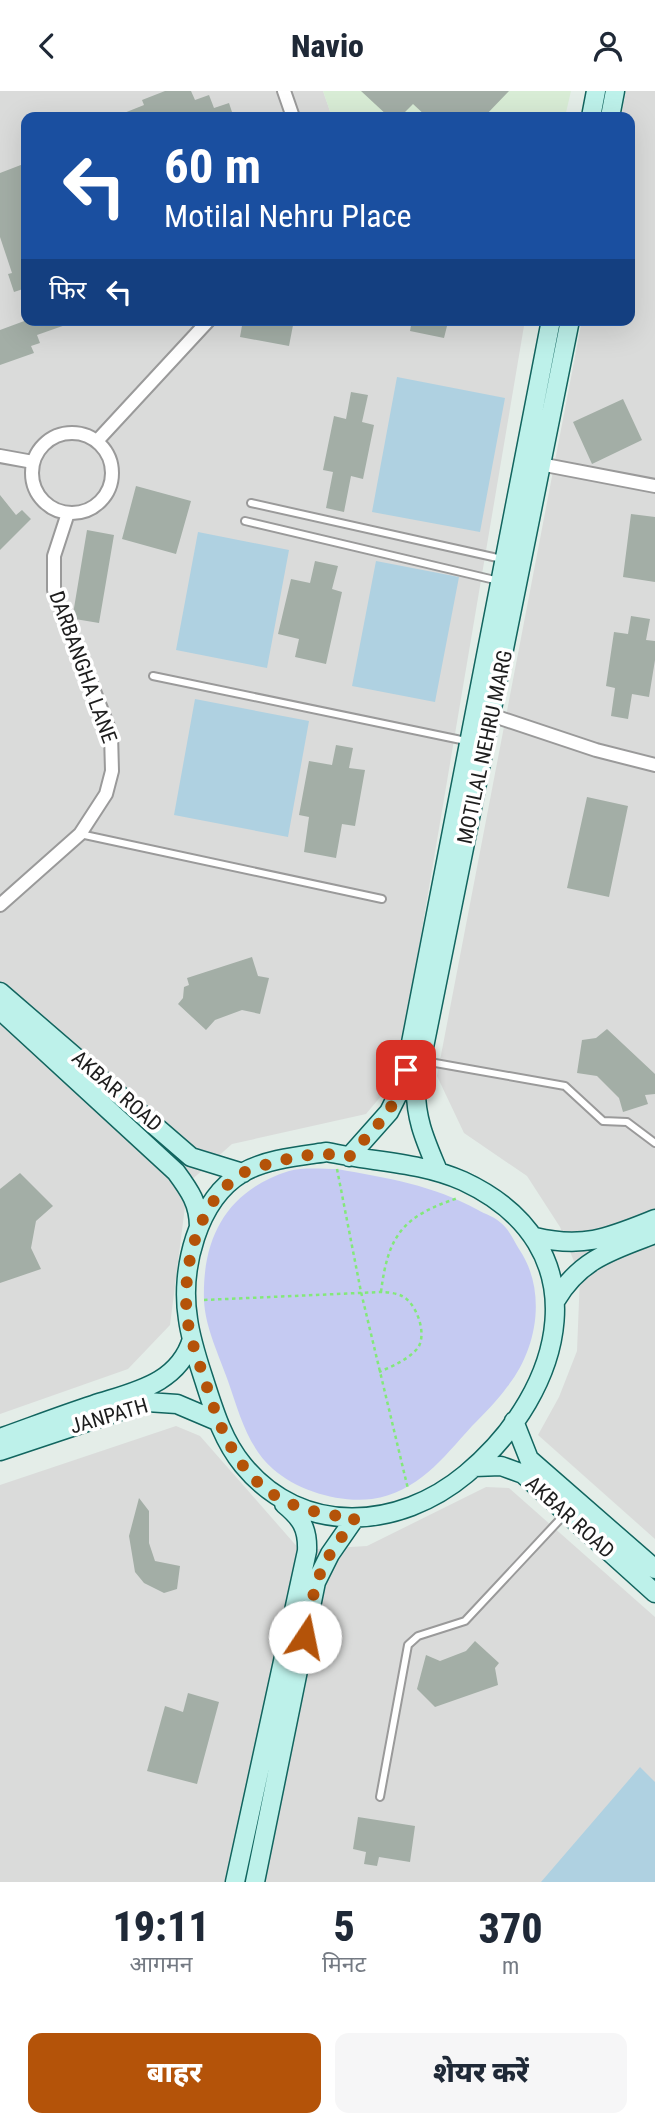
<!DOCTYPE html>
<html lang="hi">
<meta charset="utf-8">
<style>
body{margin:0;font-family:"Roboto Condensed","Noto Sans Devanagari",sans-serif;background:#f6f6f7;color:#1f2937;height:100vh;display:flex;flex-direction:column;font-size:26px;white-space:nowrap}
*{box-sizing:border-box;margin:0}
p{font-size:23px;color:#747a83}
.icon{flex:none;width:38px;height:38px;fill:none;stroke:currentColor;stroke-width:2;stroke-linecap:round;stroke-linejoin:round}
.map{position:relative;height:1791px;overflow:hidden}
.panel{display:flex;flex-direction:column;background:#fff;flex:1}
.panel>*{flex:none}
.top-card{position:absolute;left:21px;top:21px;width:614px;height:214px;border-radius:14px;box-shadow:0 7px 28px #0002;background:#1a4fa0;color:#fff;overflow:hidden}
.pin{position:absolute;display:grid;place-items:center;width:60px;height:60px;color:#fff;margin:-30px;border-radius:14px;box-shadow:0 4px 10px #0006}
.me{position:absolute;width:77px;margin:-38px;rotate:11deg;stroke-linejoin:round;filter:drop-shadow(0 0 5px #0008)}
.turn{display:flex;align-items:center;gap:24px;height:147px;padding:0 28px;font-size:32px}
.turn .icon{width:91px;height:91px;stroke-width:2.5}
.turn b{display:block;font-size:49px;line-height:60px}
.then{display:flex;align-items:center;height:66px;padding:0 28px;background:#0003;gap:14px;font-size:26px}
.eta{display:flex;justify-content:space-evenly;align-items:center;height:119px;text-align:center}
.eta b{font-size:42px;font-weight:800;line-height:49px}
.primary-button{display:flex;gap:14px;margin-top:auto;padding:14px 28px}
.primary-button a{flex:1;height:80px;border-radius:14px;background:#b45309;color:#fff;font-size:28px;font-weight:800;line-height:80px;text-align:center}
.primary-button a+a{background:#f6f6f7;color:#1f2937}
header{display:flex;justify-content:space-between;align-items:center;height:91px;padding:0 28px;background:#fff;font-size:32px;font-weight:800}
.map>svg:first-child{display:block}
</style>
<header><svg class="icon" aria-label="back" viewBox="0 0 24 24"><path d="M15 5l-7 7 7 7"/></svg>Navio<svg class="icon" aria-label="person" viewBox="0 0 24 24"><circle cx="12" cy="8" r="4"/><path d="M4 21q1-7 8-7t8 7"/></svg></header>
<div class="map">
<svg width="655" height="1791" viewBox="0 0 655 1791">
<rect width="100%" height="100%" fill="#e4ede8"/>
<path fill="#dadbda" d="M 0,0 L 323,0 L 332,26 L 26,26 L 26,229 L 525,229 L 397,986 L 366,1023 L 232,1053 L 188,1092 L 170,1234 L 128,1278 L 0,1323 Z
M 626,0 L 655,0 L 655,1448 L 538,1344 L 559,1306 L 577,1260 L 580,1185 L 560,1136 L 527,1085 L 464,1042 L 437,985 L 582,229 L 630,229 L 630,26 L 621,26 Z
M 176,1335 L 200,1345 L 300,1459 L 367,1455 L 486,1396 L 509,1397 L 655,1526 L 655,1791 L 0,1791 L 0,1394 Z"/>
<path fill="#d8ecd5" d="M 323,0 L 571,0 L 565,26 L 332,26 Z"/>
<path fill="#afd1e1" d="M 397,286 L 505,307 L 480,441 L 372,421 Z
M 198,441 L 289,459 L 267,577 L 176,559 Z
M 376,470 L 459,486 L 435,611 L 352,595 Z
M 195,608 L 309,630 L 288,746 L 174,724 Z
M 640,1676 L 655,1691 L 655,1791 L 541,1791 Z"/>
<path fill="#c5caf2" d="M 337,1078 C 387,1087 433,1094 478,1119 C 485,1123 495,1126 501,1132 C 509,1138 514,1150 519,1158 C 547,1199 538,1258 507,1296 C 497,1310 484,1323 472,1335 C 442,1368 418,1401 372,1408 C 339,1412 298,1400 273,1378 C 247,1355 239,1321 228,1290 C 219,1264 205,1236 204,1209 C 202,1145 228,1099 289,1080 C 303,1076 322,1078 337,1078 Z"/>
<path fill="#a3aea6" d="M 165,0 L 191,0 L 195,9 L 209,4 L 214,17 L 229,12 L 233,24 L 226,26 L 114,26 L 144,14 L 142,9 Z
M 361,0 L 509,0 L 484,26 L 427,26 L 413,13 L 400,26 L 389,26 Z
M 26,72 L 26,197 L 14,201 L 8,183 L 12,182 L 0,146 L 0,82 Z
M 27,229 L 74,231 L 37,244 L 40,252 L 31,255 L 34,262 L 0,274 L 0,239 Z
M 243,229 L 294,229 L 289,255 L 240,246 Z
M 412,229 L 438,229 L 437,233 L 447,235 L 444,247 L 410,240 Z
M 351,301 L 368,304 L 362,331 L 374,334 L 363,388 L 351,385 L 344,421 L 326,417 L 333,381 L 323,379 L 334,325 L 346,328 Z
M 623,308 L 642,349 L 592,373 L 573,331 Z
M 136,395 L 191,410 L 176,463 L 122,448 Z
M 0,404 L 16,424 L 22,419 L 31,428 L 0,459 Z
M 631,423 L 655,426 L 655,491 L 623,486 Z
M 87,439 L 114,444 L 99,532 L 75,528 L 73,523 Z
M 315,470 L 338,475 L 332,498 L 342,501 L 326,573 L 295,566 L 299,548 L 278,543 L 291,488 L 310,492 Z
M 631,525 L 650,528 L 646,549 L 655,550 L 655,569 L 649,606 L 632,603 L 628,628 L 611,625 L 615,597 L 606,595 L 614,541 L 628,543 Z
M 336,654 L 353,657 L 349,677 L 365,679 L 355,735 L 342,733 L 336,767 L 304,761 L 309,726 L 299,724 L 309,670 L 332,674 Z
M 587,706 L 628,715 L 609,806 L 567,797 Z
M 252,866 L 258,885 L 269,887 L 260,923 L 242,919 L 215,929 L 206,939 L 178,913 L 183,907 L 184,896 L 189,894 L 187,887 Z
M 607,938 L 655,983 L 655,1003 L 645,1004 L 648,1013 L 623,1021 L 619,1007 L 597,985 L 577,982 L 582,949 L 596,947 Z
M 20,1082 L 53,1115 L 36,1130 L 31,1157 L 41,1178 L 0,1192 L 0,1098 Z
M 139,1407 L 149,1420 L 149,1452 L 155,1470 L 180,1475 L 177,1498 L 164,1502 L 144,1492 L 135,1481 L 129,1445 Z
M 475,1550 L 499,1572 L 495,1577 L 498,1594 L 435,1616 L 417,1598 L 426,1564 L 440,1570 L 466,1560 Z
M 188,1602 L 219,1611 L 197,1693 L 147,1680 L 165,1615 L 183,1621 Z
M 358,1726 L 415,1735 L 410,1771 L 379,1766 L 377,1775 L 364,1773 L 366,1761 L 353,1758 Z"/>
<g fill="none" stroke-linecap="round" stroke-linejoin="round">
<g stroke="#9a9a9a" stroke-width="10">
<path id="lane" d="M 251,412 L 502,468
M 245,430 L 499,490
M 153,585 L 466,650
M 80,743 L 382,808
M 424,970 L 565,995 L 603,1030 L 627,1031 L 655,1052
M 380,1706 L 408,1554 L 418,1545 L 465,1530 L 565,1423"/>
</g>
<g stroke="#9a9a9a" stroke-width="16">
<path id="street" d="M 284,0 L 293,26
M32 382a40 40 0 1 1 80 0a40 40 0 1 1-80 0Z
M 97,350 L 209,229
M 0,365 L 33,371
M 540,373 L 655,395
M 491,624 L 596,659 L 655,674
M 0,814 L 80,743 L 106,703 L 112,680 L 111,643 L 54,499 L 54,465 L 68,422"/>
</g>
<g stroke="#12655f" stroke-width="21">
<path id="secondary" d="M 591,26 L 596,0
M 610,26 L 615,0
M 0,901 L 191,1066 L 243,1082
M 0,919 L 176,1081 C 190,1100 199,1113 199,1136
M 327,1061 C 372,1071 421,1071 463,1090 C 603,1155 566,1300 466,1383 C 399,1439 302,1446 243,1374 C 224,1351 215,1323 206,1295 C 199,1273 191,1251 188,1228 C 180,1179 197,1109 242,1082 C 266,1068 300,1065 327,1061 Z
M 349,1066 L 389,1021 L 403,993 L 551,229
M 438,1080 C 426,1051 415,1028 416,996 L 570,229
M 535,1146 C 584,1158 610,1146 655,1128
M 556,1209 C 580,1168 613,1159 655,1143
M 514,1330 L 529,1368 L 655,1478
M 0,1347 C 31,1336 62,1324 93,1314 C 132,1301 178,1294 192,1248
M 0,1360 L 147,1311 L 177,1313 L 217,1330
M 474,1376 L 501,1375 L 523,1383 L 655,1502
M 235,1791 L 307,1460 C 308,1437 301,1427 284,1413
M 255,1791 L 316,1491 L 330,1463 L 355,1427"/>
</g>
<path stroke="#83e87a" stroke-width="2.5" stroke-dasharray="3.5 3.5" stroke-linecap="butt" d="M 337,1078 L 361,1201 L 408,1398
M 381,1201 C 388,1144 403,1125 458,1107
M 204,1209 L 381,1201 C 387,1201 396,1202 402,1205 C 417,1212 428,1245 417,1258 C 407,1269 393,1275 379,1281"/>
<use href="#lane" stroke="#fff" stroke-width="6"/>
<use href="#street" stroke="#fff" stroke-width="12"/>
<use href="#secondary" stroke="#bdf1ea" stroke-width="18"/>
</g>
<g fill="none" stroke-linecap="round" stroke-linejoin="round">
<path stroke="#b45309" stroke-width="12" stroke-dasharray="0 21.6" d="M 305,1546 L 316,1491 L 330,1463 L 355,1427 C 327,1424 298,1419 274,1404 C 235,1379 219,1334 206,1293 C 199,1271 190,1249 187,1226 C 182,1176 197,1112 241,1083 C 251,1077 265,1074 276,1071 C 302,1064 323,1060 349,1066 L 389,1021 L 406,979"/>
</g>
<g text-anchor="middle" stroke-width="7" stroke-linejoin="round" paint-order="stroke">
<g font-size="21" fill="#1d1d1d" stroke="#fff">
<text transform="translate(83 576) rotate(70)" y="7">DARBANGHA LANE</text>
<text transform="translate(485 656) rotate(-78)" y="7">MOTILAL NEHRU MARG</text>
<text transform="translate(117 1000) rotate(41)" y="7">AKBAR ROAD</text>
<text transform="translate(109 1325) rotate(-16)" y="7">JANPATH</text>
<text transform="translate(570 1426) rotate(42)" y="7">AKBAR ROAD</text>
</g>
</g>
</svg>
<div class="pin" style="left:406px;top:979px;background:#d93025"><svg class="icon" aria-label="arrive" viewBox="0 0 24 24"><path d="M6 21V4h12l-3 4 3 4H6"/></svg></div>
<svg class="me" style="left:305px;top:1546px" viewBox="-20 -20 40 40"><circle r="19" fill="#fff"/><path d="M0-13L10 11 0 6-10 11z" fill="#b45309"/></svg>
<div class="top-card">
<div class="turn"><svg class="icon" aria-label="left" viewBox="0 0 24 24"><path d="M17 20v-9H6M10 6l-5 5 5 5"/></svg><div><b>60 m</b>Motilal Nehru Place</div></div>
<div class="then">फिर<svg class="icon" aria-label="left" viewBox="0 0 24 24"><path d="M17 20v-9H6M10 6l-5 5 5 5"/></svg></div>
</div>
</div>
<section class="panel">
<div class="eta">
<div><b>19:11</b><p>आगमन</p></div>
<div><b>5</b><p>मिनट</p></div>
<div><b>370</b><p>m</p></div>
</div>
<div class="primary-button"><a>बाहर</a><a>शेयर करें</a></div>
</section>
